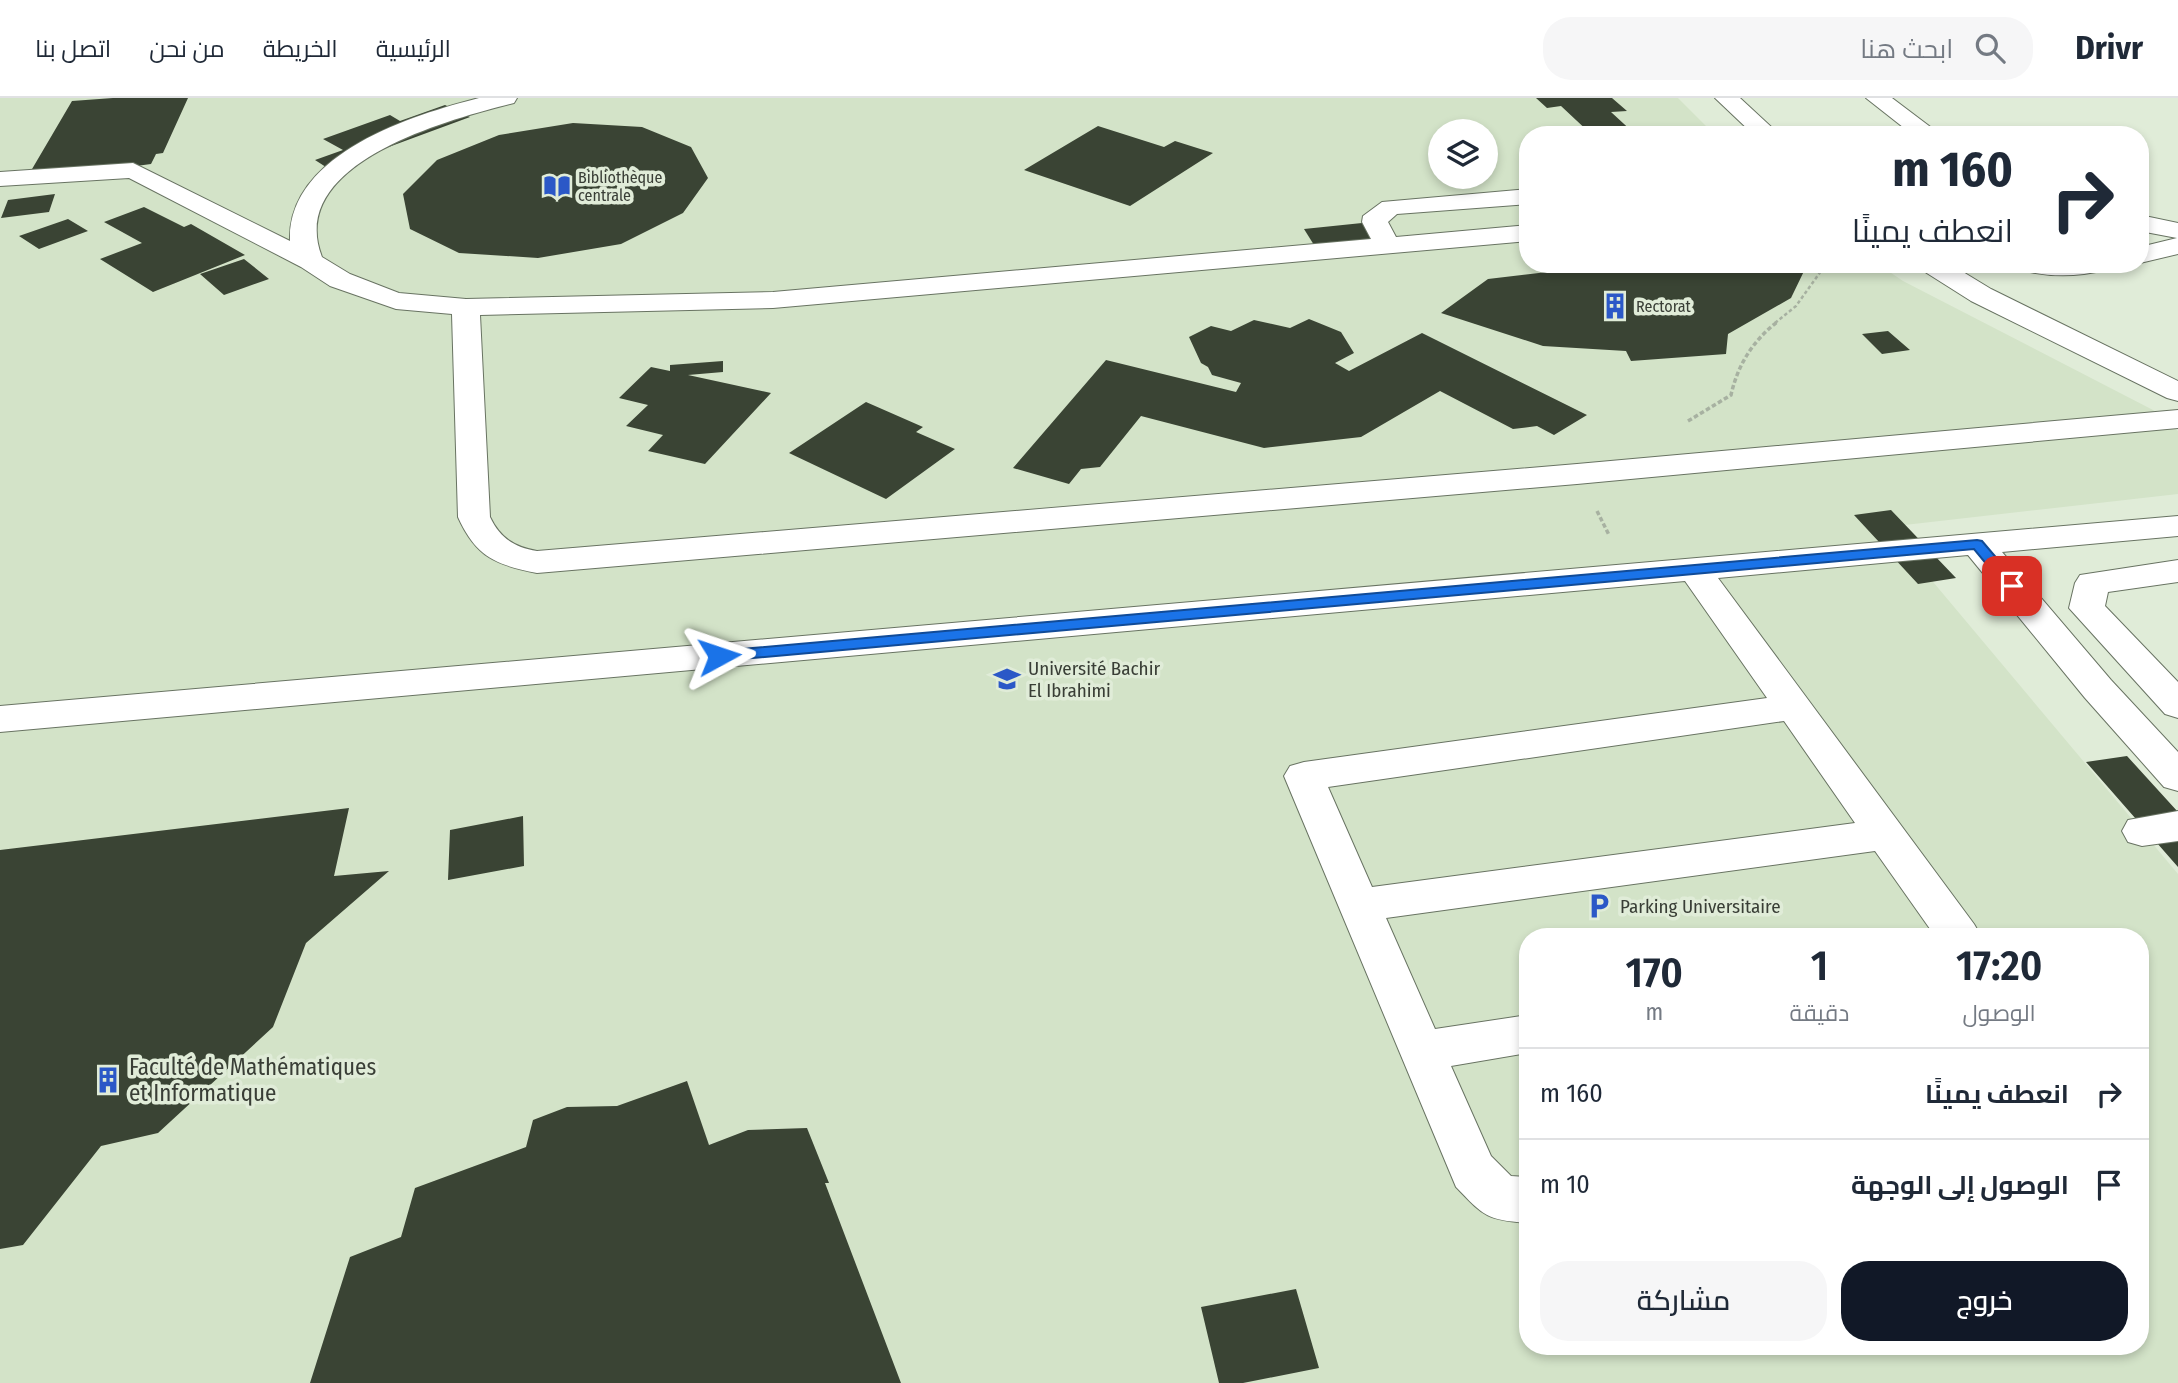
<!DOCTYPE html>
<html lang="ar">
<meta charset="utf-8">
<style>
body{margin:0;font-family:"Fira Sans Condensed",Cairo,sans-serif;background:#f6f6f7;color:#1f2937;direction:rtl;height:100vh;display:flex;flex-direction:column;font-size:26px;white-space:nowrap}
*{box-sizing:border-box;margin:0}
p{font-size:23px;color:#747a83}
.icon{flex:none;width:38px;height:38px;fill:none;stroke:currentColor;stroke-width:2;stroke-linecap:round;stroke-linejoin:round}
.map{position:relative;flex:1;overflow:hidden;direction:ltr}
.details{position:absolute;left:1519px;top:830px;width:630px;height:427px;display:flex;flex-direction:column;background:#fff;border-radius:28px;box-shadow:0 4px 10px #0003;direction:rtl}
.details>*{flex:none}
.top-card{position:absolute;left:1519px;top:28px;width:630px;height:147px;border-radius:28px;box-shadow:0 4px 10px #0003;direction:rtl;background:#fff;color:#1f2937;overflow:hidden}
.tools{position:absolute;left:1428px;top:21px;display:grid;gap:14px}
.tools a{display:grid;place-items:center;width:70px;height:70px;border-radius:50%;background:#fff;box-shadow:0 4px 10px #0003;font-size:35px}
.pin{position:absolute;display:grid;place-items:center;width:60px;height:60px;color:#fff;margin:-30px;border-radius:14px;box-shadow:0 4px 10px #0006}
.me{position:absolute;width:77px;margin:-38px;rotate:85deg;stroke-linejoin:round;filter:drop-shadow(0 0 5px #0008)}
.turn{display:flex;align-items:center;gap:24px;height:147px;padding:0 21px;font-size:32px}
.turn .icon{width:91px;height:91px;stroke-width:2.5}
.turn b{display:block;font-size:49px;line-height:60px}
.eta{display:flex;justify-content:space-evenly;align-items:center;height:119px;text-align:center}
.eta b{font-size:42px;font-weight:600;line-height:49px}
.cta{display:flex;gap:14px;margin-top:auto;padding:14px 21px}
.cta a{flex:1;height:80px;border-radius:28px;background:#111827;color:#fff;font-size:28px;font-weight:600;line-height:80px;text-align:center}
.cta a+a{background:#f6f6f7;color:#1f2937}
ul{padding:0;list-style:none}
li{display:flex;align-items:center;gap:21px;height:91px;padding:0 21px;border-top:2px solid #e0e1e3}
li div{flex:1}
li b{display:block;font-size:26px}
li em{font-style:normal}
header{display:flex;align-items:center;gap:42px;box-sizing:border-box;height:98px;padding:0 35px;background:#fff;border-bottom:2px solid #e0e1e3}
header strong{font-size:33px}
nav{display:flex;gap:38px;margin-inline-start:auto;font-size:24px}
.search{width:490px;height:63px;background:#f6f6f7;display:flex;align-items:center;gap:18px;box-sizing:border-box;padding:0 24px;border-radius:28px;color:#747a83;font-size:26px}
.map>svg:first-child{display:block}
</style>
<header>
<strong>Drivr</strong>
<div class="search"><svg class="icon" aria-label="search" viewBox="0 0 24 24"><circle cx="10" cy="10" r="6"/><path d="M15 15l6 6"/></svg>ابحث هنا</div>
<nav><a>الرئيسية</a><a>الخريطة</a><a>من نحن</a><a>اتصل بنا</a></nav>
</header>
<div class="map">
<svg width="2178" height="1285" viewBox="0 0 2178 1285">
<rect width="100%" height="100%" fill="#e0ecd8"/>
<path fill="#d3e3c8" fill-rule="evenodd" d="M 0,0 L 1678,0 L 1715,37 L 1528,37 L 1528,166 L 1878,166 L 1903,183 L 2153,312 L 2178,333 L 2178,396 L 1887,429 L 2178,776 L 2178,1285 L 0,1285 ZM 1440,33 L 1486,33 L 1486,79 L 1440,79 ZM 1528,838 L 2140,838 L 2140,1248 L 1528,1248 Z"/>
<path fill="#3a4434" d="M 113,0 L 188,0 L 163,55 L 156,56 L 151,66 L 25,83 L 72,3 Z
M 1536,0 L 1612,0 L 1627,13 L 1611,14 L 1636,37 L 1592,37 L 1561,8 L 1547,10 Z
M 445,7 L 470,19 L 329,71 L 315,62 L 343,52 L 323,41 L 390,17 L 400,23 Z
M 573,25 L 642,29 L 691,49 L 708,80 L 683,115 L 621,146 L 538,160 L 459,155 L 410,131 L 403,96 L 437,62 L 499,37 Z
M 1098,28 L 1164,49 L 1175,43 L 1213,55 L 1130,108 L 1024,72 Z
M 55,96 L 49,114 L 1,120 L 8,102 Z
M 144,109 L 184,129 L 191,126 L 245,157 L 153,194 L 100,161 L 142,145 L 104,124 Z
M 68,121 L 88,133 L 39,151 L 19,138 Z
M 1362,125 L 1373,142 L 1314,147 L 1304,131 Z
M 244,161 L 269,181 L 224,197 L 200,176 Z
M 1615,166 L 1792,166 L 1806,169 L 1791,200 L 1728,236 L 1726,256 L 1631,263 L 1626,253 L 1543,248 L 1441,215 L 1488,181 Z
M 1309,221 L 1341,234 L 1354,255 L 1335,265 L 1349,273 L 1422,235 L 1587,317 L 1554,337 L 1537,328 L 1513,331 L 1440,293 L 1361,339 L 1264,350 L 1141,318 L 1100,369 L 1081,371 L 1069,386 L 1013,370 L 1106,262 L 1236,294 L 1241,285 L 1212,277 L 1208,269 L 1201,265 L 1189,239 L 1211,228 L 1231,233 L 1254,222 L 1290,230 Z
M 1888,233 L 1910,252 L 1882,256 L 1862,236 Z
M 723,263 L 723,274 L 688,277 L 771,295 L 705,366 L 648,353 L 663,337 L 626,328 L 648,307 L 619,300 L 651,269 L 670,273 L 670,267 Z
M 866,304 L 923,329 L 916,334 L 955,351 L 886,401 L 789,355 Z
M 1891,412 L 1956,480 L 1918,486 L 1854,417 Z
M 2127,658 L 2178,714 L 2178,769 L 2086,664 Z
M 349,710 L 334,778 L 389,773 L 306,845 L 273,929 L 158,1035 L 101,1048 L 23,1147 L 0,1151 L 0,752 Z
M 523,718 L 524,768 L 448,782 L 450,732 Z
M 687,983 L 709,1047 L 748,1032 L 807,1030 L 829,1085 L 825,1085 L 901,1285 L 310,1285 L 350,1159 L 401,1139 L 415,1090 L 526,1049 L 533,1022 L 567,1009 L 617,1008 Z
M 1296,1191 L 1319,1270 L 1243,1285 L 1219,1285 L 1201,1209 Z"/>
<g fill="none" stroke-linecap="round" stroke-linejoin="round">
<g stroke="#687362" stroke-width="2">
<path id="minor" d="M 479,0 L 517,0 L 514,5 C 451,21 285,64 322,159 L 350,176 L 399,195 L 466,201 L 773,194 L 1371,141 L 1362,124 L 1363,118 L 1382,104 L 1528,91 L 1528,106 L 1397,116 L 1388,124 L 1396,139 L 1528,127 L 1528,143 L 773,210 L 480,217 L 490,419 C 500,440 514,449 537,453 L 1577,366 L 2178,312 L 2178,330 L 1577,386 L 537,475 C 496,467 476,459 458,419 L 452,216 L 396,211 L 330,188 L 301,169 L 129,80 L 0,88 L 0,74 L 133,65 L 290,143 C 287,56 412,17 479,0 Z
M 1715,0 L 1740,0 L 1780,37 L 1754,37 Z
M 1866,0 L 1892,0 L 1941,37 L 1913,37 Z
M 2140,117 L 2178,125 L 2178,156 L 2140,165 L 2140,149 L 2177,140 L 2140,133 Z
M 1918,166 L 1950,166 L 1991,191 L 2178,283 L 2178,303 L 2167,300 L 1971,203 L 1922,172 Z
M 2017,166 L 2109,166 L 2105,172 C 2077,179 2049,179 2021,172 Z
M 2178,418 L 2178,438 L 2002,454 L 2111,582 L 2178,654 L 2178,693 L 2164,689 L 2085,600 L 1968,457 L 1718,480 L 1974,826 L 1981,838 L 1935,838 L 1875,753 L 1386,820 L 1435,931 L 1528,917 L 1528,955 L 1451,968 L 1491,1058 L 1511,1078 L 1528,1079 L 1528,1125 C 1486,1122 1484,1118 1456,1089 L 1284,678 L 1290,668 L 1304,664 L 1767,600 L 1685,483 L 0,634 L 0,608 ZM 1784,623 L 1855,725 L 1372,789 L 1328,689 Z
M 2178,462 L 2178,484 L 2108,494 L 2105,508 L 2178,584 L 2178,620 L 2165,616 L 2069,510 L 2075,485 L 2080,477 Z
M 2178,713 L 2178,743 L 2142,748 L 2128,744 L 2122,733 L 2128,722 Z"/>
</g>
<path stroke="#a7b1a1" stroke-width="2.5" stroke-dasharray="3.5 2.5" stroke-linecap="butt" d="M 1775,225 L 1796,208 L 1821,173 L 1815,166"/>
<path stroke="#a7b1a1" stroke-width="3.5" stroke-dasharray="4.5 2.5" stroke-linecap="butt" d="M 1688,323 L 1731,297 C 1738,266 1753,243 1777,224
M 1597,413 L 1609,437"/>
<use href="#minor" fill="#fff" fill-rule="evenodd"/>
</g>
<path fill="#1a73e8" stroke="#114b97" stroke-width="2" d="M 1977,442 L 1982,443 L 2017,484 L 2019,488 L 2017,491 L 2007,491 L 1974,451 L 719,563 L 711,558 L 719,553 Z"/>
<defs>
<g id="library-bare" transform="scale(2.1)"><path d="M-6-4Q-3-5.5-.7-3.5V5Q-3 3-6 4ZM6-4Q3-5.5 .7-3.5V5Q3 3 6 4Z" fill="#2b58c7" stroke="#e0ecd8" stroke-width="2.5" paint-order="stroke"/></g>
<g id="building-bare" transform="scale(2.1)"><path d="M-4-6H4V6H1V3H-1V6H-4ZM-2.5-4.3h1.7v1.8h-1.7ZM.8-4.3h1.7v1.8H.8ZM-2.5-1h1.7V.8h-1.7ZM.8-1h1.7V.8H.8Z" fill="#2b58c7" stroke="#e0ecd8" stroke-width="2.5" paint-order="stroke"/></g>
<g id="university-bare" transform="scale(2.1)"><path d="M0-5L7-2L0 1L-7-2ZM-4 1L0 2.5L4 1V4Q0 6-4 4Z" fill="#2b58c7" stroke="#e0ecd8" stroke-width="2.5" paint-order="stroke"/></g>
<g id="parking-bare" transform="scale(2.1)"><path d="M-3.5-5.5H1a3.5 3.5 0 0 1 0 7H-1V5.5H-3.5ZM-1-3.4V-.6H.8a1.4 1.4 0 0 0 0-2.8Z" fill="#2b58c7" stroke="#e0ecd8" stroke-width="2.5" paint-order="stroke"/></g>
</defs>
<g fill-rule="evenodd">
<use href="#library-bare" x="557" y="88"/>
<use href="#building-bare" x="1615" y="208"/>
<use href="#university-bare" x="1007" y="581"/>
<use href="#parking-bare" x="1599" y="808"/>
<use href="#building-bare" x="108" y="982"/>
</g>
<g text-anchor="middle" stroke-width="7" stroke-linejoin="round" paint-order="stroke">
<g font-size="16" fill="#393e36" stroke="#e0ecd8" text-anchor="start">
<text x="578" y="85">Bibliothèque<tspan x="578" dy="18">centrale</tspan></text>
<text x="1636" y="214">Rectorat</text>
</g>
<g font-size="19" fill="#393e36" stroke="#e0ecd8" text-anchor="start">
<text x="1028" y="577">Université Bachir<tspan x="1028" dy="22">El Ibrahimi</tspan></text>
<text x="1620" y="815">Parking Universitaire</text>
</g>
<g font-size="23" fill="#393e36" stroke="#e0ecd8" text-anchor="start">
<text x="129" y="977">Faculté de Mathématiques<tspan x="129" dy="26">et Informatique</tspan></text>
</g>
</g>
</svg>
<div class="tools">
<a><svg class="icon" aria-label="layers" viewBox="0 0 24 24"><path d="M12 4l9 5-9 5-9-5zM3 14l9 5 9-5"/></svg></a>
</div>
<div class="pin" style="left:2012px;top:488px;background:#d93025"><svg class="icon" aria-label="arrive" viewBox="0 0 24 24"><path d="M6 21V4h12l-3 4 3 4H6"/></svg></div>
<svg class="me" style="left:719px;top:558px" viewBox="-20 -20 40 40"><path d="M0-17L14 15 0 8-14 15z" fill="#1a73e8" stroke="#fff" stroke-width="4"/></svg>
<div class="top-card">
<div class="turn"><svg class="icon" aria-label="right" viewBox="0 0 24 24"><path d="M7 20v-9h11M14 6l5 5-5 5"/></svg><div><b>160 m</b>انعطف يمينًا</div></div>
</div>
<section class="details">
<div class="eta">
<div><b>17:20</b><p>الوصول</p></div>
<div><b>1</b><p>دقيقة</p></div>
<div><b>170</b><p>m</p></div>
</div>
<ul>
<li><svg class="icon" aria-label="right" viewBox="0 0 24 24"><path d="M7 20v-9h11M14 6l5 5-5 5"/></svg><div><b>انعطف يمينًا</b></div><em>160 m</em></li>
<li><svg class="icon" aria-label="arrive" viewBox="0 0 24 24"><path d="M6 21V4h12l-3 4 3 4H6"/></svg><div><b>الوصول إلى الوجهة</b></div><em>10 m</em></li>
</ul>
<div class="cta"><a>خروج</a><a>مشاركة</a></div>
</section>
</div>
